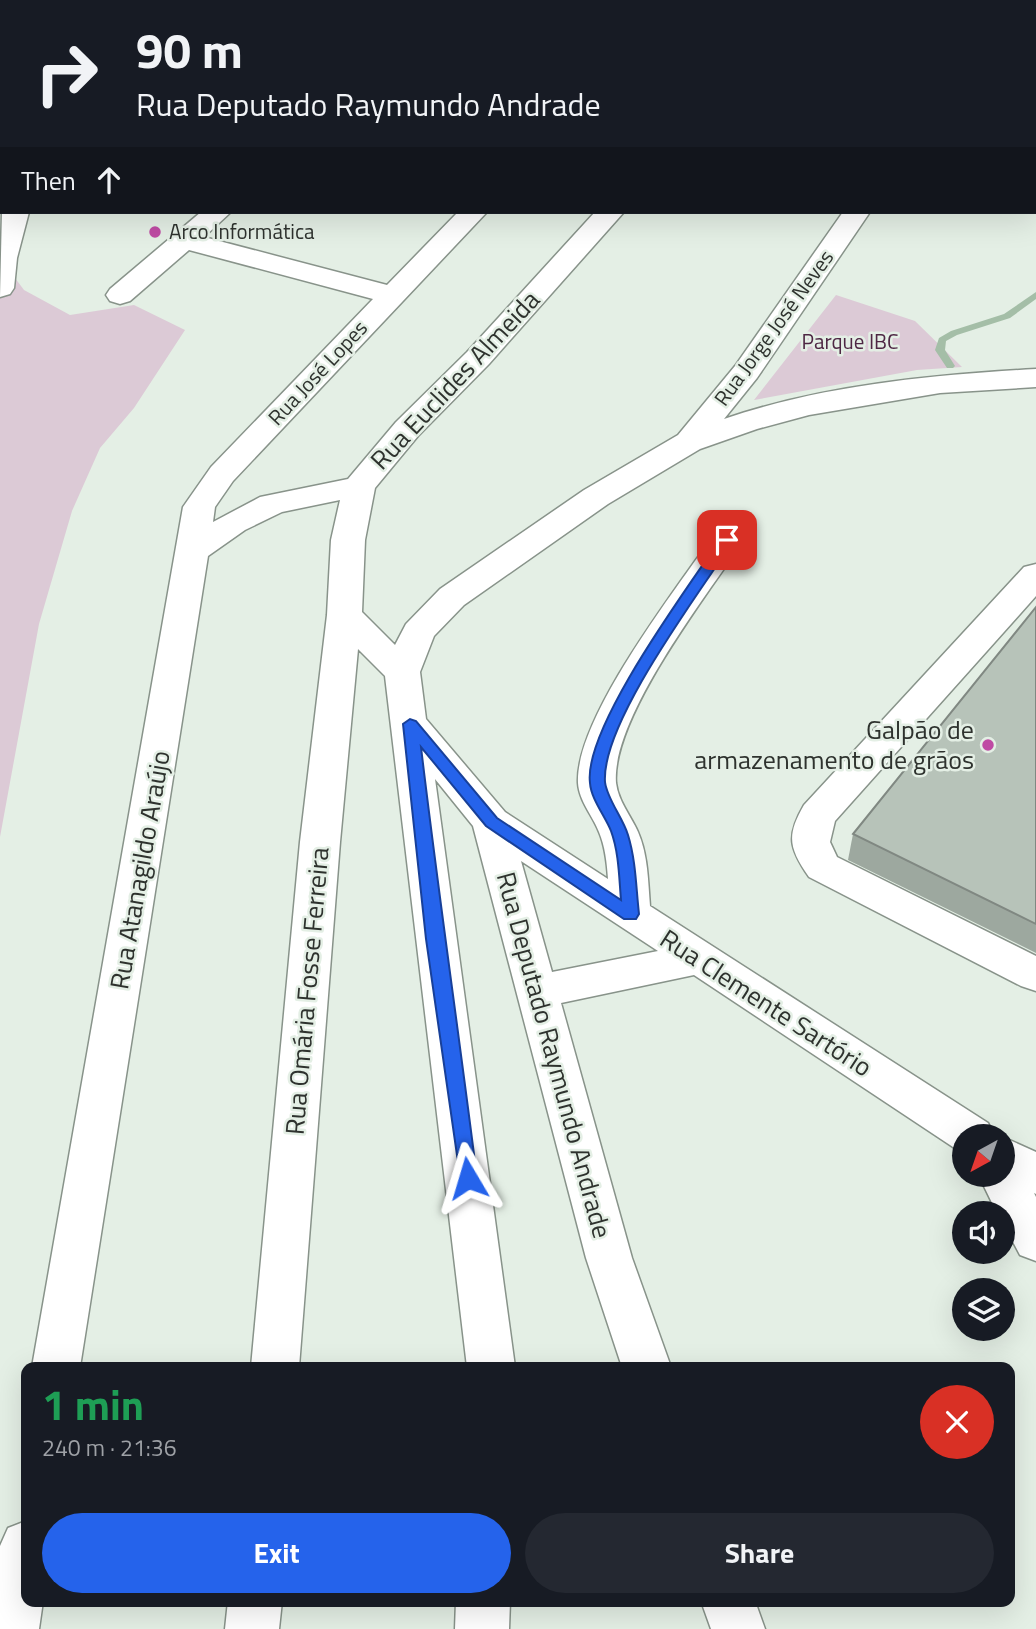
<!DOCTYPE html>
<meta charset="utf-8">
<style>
body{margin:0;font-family:"Titillium Web",sans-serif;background:#242831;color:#f1f3f6;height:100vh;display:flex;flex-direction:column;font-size:26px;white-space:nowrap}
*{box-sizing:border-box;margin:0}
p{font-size:23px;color:#9ea1a6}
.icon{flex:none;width:38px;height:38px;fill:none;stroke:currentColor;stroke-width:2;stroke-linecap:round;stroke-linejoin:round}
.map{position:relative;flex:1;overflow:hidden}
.side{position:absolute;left:21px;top:1362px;width:994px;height:245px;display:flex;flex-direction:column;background:#171b24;border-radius:14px;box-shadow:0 7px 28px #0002}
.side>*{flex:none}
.banner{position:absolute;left:0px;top:0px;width:1036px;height:214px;box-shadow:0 7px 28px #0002;background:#171b24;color:#f1f3f6;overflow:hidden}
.needle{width:46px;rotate:220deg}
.fabs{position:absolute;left:952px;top:1124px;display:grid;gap:14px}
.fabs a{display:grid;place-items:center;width:63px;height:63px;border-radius:50%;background:#171b24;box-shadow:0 7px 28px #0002;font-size:35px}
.pin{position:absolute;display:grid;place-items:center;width:60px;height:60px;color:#fff;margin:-30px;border-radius:14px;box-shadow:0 4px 10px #0006}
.me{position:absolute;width:77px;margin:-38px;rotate:353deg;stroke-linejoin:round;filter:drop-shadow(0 0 5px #0008)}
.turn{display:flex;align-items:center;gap:24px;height:147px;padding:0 21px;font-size:32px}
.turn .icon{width:91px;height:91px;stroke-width:2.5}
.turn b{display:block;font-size:49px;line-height:60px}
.then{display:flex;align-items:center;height:66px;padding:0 21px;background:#0003;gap:14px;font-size:26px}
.round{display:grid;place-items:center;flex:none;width:74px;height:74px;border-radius:37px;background:#242831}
.overview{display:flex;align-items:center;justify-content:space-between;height:119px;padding:0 21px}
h1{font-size:42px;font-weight:700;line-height:52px;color:#1e9e55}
.button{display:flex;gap:14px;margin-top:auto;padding:14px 21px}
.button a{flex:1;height:80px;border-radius:42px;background:#2563eb;color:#fff;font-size:28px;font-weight:700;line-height:80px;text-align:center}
.button a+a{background:#242831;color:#f1f3f6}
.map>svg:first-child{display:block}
</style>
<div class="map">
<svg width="1036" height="1629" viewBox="0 0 1036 1629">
<rect width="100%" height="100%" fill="#e4efe5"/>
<path fill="#dccad6" d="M 0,0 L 231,0 L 2,2 L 0,170 Z
M 629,0 L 992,0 L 993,2 L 637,2 Z
M 0,258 L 24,290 L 70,315 L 134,305 L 185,330 L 134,408 L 100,448 L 72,511 L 39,624 L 0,837 Z
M 836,295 L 915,321 L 962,367 L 917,370 L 754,400 Z"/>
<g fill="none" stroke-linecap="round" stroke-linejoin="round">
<path fill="#a4bea7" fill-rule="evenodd" d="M 1036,292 L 1036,299 L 1010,318 L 957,335 L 946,341 L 945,350 L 955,366 L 953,368 L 947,368 L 935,350 L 939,338 L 951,331 L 1004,314 Z"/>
<g stroke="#88938a" stroke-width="3">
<path id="minor" d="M 226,0 L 251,0 L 225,2 Z
M 453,0 L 477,0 L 452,2 Z
M 604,0 L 634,0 L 635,2 L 606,2 Z
M 2,211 L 29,212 L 17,258 L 14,288 L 10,294 L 0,297 Z
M 201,212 L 231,212 L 204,237 L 387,285 L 458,212 L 487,212 L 233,481 L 215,507 L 213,522 L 260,497 L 348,479 L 396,422 L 467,352 L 595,212 L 624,212 L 489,364 L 418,436 L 375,488 L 365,540 L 362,612 L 395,645 L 406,624 L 440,589 L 584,490 L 678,435 L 735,366 L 843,212 L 870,212 L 757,378 L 724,419 C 823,385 932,375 1036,369 L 1036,387 L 940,393 L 809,415 L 757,429 L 700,449 L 608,504 L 464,605 L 434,636 L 420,672 L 426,719 L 505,812 L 608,879 C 607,863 605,846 599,832 C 593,816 579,801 578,783 C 575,718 677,588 715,533 L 727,530 L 739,533 L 744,540 C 707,595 611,718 616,783 C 618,801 631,816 638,832 C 648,855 648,881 650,906 L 988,1123 L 994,1136 L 964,1136 L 964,1152 L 956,1149 L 694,975 L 561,1003 L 632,1258 L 671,1367 L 622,1367 L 586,1258 L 473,826 L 435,779 L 515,1367 L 467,1367 L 385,676 L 358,649 L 340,842 L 299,1367 L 251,1367 L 300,842 L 327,615 L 331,540 L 340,500 L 282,512 L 245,530 L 208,556 L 80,1367 L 32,1367 L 183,507 L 211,467 L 373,299 L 189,250 L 130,301 L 120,304 L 110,301 L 106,295 L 110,289 ZM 521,861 L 658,951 L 552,972 Z
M 1036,564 L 1036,596 L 835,821 L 830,842 L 837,857 L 1036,956 L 1036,991 L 1021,986 L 809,877 C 789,848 786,836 804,805 L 1024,567 Z
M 1003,1137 L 1036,1152 L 1036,1194 L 1034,1193 L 1036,1197 L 1036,1261 L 1020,1255 L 1003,1223 L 1003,1213 L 997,1213 L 978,1174 L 1003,1174 Z
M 26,1521 L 26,1601 L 43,1601 L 39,1629 L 0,1629 L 0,1546 L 8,1528 Z
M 228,1601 L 282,1601 L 279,1629 L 225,1629 Z
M 456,1601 L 510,1601 L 509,1629 L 455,1629 Z
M 701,1601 L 755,1601 L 765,1629 L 711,1629 Z"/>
</g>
<use href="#minor" fill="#fff" fill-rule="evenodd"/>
</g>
<path fill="#9da89f" d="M 1036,607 L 1036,953 L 848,860 L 853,834 Z"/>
<path fill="#b7c3b9" stroke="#808882" stroke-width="2" d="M 1036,607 L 1036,924 L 853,834 Z"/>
<path fill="#2563eb" stroke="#184099" stroke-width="2" d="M 727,535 L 734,540 C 700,592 601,723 605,782 C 607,799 623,818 628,835 C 636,861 636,888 639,914 L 636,919 L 624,919 L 486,826 L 421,747 C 438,891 459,1034 477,1178 L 475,1183 L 468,1186 L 461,1183 L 426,939 L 403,724 L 410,719 L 416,721 L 497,818 L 621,900 C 619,877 619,853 611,831 C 605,816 591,799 590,783 C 583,728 689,586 722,537 Z"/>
<g fill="#bf4ba4" stroke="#e4efe5" stroke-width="2.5">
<circle cx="155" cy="232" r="7"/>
<circle cx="988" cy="745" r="7"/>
</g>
<g text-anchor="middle" stroke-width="5" stroke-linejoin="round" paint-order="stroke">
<g font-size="21" fill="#2e322e" stroke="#e4efe5" text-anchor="start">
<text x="169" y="239">Arco Informática</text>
</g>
<g font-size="21" fill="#2e322e" stroke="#e4efe5">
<text transform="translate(774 328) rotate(-54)" y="7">Rua Jorge José Neves</text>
<text transform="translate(318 373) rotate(-47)" y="7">Rua José Lopes</text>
</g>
<g font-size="21" fill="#4e2744" stroke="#e4efe5">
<text x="850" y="349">Parque IBC</text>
</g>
<g font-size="26" fill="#2e322e" stroke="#e4efe5">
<text transform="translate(455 380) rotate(-47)" y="9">Rua Euclides Almeida</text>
<text transform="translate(140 870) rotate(-80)" y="9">Rua Atanagildo Araújo</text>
<text transform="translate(307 991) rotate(-85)" y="9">Rua Omária Fosse Ferreira</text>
<text transform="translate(766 1003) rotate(33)" y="9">Rua Clemente Sartório</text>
<text transform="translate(554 1055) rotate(75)" y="9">Rua Deputado Raymundo Andrade</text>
</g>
<g font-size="26" fill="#2e322e" stroke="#e4efe5" text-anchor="end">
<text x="974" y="739">Galpão de<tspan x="974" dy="30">armazenamento de grãos</tspan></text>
</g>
</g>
</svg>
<div class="fabs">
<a><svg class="needle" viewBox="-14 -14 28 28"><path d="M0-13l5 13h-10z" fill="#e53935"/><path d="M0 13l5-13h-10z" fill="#9ea1a6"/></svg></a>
<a><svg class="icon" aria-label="sound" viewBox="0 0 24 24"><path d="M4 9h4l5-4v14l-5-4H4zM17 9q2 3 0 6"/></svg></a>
<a><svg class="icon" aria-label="layers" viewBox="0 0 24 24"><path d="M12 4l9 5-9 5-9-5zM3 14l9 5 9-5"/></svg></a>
</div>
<div class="pin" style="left:727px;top:540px;background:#d93025"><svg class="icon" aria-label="arrive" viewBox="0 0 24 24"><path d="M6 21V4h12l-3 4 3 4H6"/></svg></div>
<svg class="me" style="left:468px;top:1178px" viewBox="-20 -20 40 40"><path d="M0-17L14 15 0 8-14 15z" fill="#2563eb" stroke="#fff" stroke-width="4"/></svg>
<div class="banner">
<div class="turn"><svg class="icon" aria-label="right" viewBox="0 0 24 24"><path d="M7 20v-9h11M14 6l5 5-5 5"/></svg><div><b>90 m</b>Rua Deputado Raymundo Andrade</div></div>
<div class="then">Then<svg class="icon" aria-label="ahead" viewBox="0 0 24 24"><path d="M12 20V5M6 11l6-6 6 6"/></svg></div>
</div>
<section class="side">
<div class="overview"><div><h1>1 min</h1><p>240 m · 21:36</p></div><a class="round" style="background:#d93025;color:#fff"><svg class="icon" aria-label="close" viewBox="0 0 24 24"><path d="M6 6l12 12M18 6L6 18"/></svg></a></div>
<div class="button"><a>Exit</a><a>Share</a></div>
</section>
</div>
